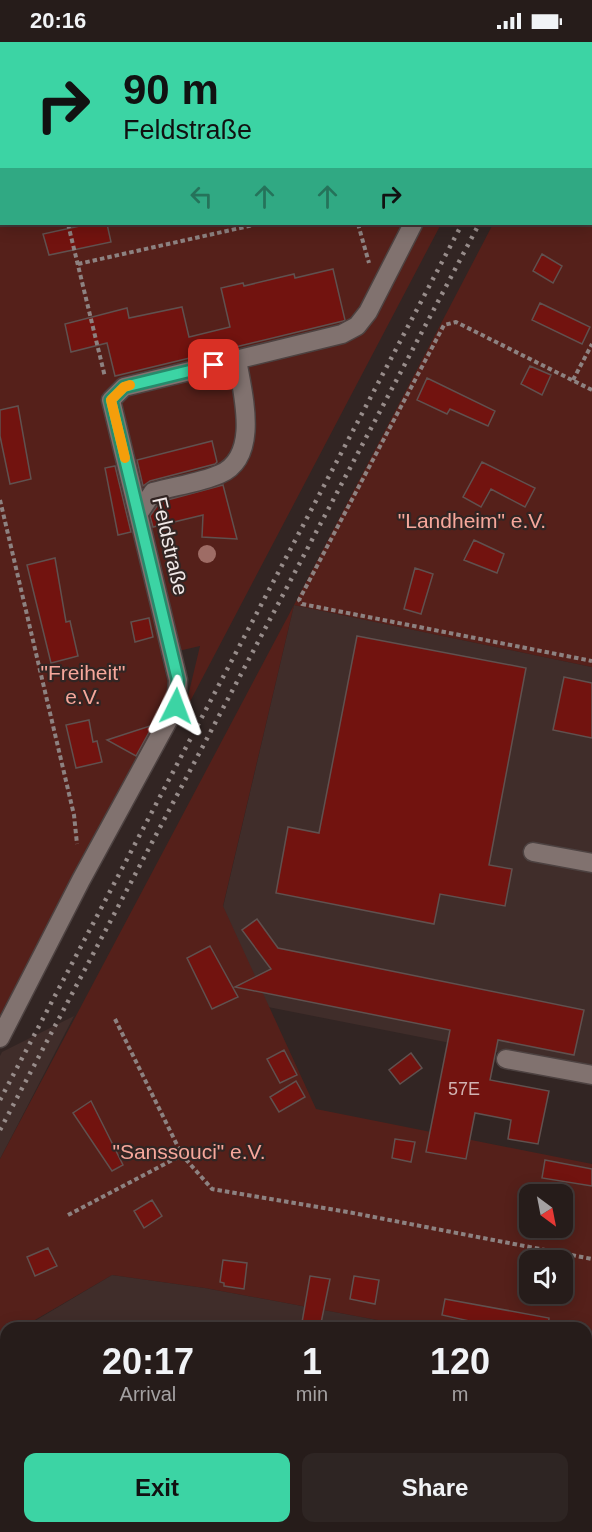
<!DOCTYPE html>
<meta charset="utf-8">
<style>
body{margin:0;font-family:Helvetica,sans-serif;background:#2e2523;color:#f1f3f6;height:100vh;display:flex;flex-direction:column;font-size:22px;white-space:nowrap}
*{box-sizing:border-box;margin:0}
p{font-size:20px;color:#a4a1a2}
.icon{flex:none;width:33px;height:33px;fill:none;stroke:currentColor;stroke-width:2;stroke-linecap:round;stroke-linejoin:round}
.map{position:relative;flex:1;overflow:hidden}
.drawer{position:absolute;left:0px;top:1280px;width:592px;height:212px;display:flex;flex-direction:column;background:#261c1a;border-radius:18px 18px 0 0;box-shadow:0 3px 15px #0003,0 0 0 2px #423a39}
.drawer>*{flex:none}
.hud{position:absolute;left:0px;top:0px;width:592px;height:183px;box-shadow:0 3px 15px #0003,0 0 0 2px #423a39;background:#3cd4a4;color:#111;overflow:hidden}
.needle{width:39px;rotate:148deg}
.buttons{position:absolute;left:519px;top:1142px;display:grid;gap:12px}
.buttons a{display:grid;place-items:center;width:54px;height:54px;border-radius:12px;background:#261c1a;box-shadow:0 3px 15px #0003,0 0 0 2px #423a39;font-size:30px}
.pin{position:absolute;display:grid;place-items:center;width:51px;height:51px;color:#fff;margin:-26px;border-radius:12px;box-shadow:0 3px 9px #0006}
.me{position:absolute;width:66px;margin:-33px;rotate:3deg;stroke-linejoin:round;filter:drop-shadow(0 0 4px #0008)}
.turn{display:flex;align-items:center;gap:21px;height:126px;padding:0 24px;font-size:27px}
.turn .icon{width:78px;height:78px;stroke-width:2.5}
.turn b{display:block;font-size:42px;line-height:51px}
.lanes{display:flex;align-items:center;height:57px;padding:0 24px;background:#0003;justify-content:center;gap:30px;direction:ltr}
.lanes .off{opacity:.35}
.eta{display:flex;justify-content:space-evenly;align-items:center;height:102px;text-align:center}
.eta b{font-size:36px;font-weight:700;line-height:42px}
.action{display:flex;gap:12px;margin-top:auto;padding:12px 24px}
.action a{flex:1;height:69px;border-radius:12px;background:#3cd4a4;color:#111;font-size:24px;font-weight:700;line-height:69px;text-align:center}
.action a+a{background:#2e2523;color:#f1f3f6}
.status{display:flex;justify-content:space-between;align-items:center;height:42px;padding:0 30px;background:#261c1a;direction:ltr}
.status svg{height:16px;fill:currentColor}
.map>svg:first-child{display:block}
</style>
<div class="status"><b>20:16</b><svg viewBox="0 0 49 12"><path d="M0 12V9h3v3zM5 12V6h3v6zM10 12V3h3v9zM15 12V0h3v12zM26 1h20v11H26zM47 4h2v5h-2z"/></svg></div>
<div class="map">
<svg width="592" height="1490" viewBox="0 0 592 1490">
<rect width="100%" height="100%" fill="#322523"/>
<path fill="#402d2a" d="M 294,563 L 592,625 L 592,1029 L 268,965 L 223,865 Z
M 74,974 L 0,1117 L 0,1014 L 2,1010 Z
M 112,1233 L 205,1246 L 415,1285 L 23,1286 Z
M 6,1296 L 6,1485 L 586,1485 L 587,1318 L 592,1319 L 592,1490 L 0,1490 L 0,1299 Z"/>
<path fill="#55201a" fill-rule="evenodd" d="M 0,0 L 536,0 L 2,2 L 2,182 L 441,182 L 184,671 L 200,604 L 161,613 L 172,658 L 0,973 Z
M 588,0 L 592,0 L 592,625 L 294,563 L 223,864 L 316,1067 L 592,1122 L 592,1319 L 587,1318 L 586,1286 L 415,1285 L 205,1246 L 112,1233 L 23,1285 L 6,1286 L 6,1296 L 0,1299 L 0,1117 L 294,563 L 493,182 L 591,182 L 591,2 ZM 530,1152 L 562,1152 L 562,1185 L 530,1185 ZM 530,1218 L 562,1218 L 562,1251 L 530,1251 Z"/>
<path fill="#72130f" stroke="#60514f" stroke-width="1.5" d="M 89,182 L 107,182 L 111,200 L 49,213 L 43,192 Z
M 542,212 L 562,224 L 553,241 L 533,229 Z
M 333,227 L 345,278 L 343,279 L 115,334 L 107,301 L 71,310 L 65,282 L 127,266 L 129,276 L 182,265 L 189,295 L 230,285 L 221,246 L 243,241 L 244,244 L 294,232 L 295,236 Z
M 540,261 L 590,285 L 582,302 L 532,278 Z
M 530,324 L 551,333 L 542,353 L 521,342 Z
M 427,336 L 495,369 L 488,384 L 450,367 L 447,372 L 417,358 Z
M 18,364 L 31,437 L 10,442 L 0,394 L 0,368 Z
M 212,399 L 217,420 L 215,422 L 150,439 L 143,444 L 137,418 Z
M 482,420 L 535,446 L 525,465 L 491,447 L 481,465 L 463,455 Z
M 115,424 L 131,490 L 118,493 L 105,426 Z
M 223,443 L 237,497 L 202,495 L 203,473 L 153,485 L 150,474 L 160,460 Z
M 474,498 L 504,512 L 497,531 L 464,518 Z
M 55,516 L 66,580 L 70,579 L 78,614 L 51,621 L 27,523 Z
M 415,526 L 433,532 L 421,572 L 404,567 Z
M 149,576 L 153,595 L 135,600 L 131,580 Z
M 357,594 L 526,626 L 489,823 L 512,827 L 505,864 L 440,852 L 434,882 L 276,851 L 288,785 L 319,791 Z
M 564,635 L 592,641 L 592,696 L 553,688 Z
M 89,678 L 93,700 L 97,699 L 102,720 L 76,726 L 66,683 Z
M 153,683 L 136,714 L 107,698 Z
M 257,877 L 278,906 L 584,968 L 574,1013 L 498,998 L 490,1038 L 549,1049 L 538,1102 L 508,1097 L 511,1078 L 475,1071 L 466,1117 L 426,1110 L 450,988 L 235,945 L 271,927 L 242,888 Z
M 210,904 L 238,955 L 212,967 L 187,916 Z
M 284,1008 L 297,1033 L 280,1041 L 267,1017 Z
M 411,1011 L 422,1026 L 400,1042 L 389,1028 Z
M 296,1039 L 305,1055 L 279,1070 L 270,1055 Z
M 91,1059 L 123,1123 L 112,1129 L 73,1071 Z
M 395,1097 L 415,1100 L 411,1120 L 392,1116 Z
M 545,1118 L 592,1127 L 592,1144 L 542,1136 Z
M 152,1158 L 162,1174 L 144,1186 L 134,1169 Z
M 48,1206 L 57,1224 L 35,1234 L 27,1215 Z
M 223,1218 L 247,1221 L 244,1247 L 224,1244 L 224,1241 L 220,1240 Z
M 310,1234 L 330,1237 L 320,1286 L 301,1286 Z
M 354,1234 L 379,1238 L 375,1262 L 350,1257 Z
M 445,1257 L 549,1276 L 548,1286 L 501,1286 L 442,1273 Z"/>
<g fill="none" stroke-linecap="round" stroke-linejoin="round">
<g stroke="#4d4241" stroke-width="21">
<path id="minor" d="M 506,2 L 507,0
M 139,471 L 153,450 C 174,444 200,441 220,432 C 261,414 242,350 237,317
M 533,810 L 592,821
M 0,996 L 81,838 L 176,664 L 178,638 L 111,358 L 124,345 L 342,292 L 357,284 L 368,270 L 413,182
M 506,1017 L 592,1033
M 586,1352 L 592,1350"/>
</g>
<path stroke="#8d8281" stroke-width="4" stroke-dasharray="4.5 3" stroke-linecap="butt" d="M 24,0 L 24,2
M 251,2 L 257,0
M 68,182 L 105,335
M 358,182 L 369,221
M 78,222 L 258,182
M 573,338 L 592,302
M 592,348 L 456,280 L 444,283 L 299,558 L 302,562 L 592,619
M 0,458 L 74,773 L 77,802
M 115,977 L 182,1113 L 212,1147 L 353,1171 L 592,1217
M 68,1173 L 182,1113"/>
<use href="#minor" stroke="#81726f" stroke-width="18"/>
<path stroke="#978c8a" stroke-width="4.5" stroke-dasharray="3 6" stroke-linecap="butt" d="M 556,2 L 557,0
M 573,2 L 574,0
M 0,1058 L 462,182
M 0,1088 L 479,182
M 586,1394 L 592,1393
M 146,1490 L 160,1485"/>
</g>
<circle fill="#9e6c65" cx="207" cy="512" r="9"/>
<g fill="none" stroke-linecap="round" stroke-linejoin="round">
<g stroke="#278a6b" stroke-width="15">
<path id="route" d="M 176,664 L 178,638 L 111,358 L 124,345 L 214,323"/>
</g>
<use href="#route" stroke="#3cd4a4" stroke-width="10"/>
<path stroke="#f59e0b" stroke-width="10" d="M 125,416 L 111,358 L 124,345 L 130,343"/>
</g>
<g text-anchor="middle" stroke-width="4.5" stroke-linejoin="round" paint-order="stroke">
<g font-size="18" fill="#d1b3b1">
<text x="464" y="1053">57E</text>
</g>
<g font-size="21" fill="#f6a79b" stroke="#322523">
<text x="472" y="486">"Landheim" e.V.</text>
<text x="83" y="638">"Freiheit"<tspan x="83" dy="24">e.V.</tspan></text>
<text x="189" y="1117">"Sanssouci" e.V.</text>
</g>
<g font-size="21" fill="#f1e8e7" stroke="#322523">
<text transform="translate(170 504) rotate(77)" y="7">Feldstraße</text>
</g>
</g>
</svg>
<div class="buttons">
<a><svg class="needle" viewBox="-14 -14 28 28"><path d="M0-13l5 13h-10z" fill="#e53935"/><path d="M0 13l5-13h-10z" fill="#a4a1a2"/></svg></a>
<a><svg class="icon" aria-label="sound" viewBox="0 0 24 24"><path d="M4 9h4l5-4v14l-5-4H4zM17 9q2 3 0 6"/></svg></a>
</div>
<div class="pin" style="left:214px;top:323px;background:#d93025"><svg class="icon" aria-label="arrive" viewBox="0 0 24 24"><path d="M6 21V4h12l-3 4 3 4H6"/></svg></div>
<svg class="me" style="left:176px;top:664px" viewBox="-20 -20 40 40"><path d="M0-17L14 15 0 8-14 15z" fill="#3cd4a4" stroke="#fff" stroke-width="4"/></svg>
<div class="hud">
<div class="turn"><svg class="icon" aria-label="right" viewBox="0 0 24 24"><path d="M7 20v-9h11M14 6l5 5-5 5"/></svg><div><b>90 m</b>Feldstraße</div></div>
<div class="lanes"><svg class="icon off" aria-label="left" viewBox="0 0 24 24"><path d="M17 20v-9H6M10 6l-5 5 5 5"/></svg><svg class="icon off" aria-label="ahead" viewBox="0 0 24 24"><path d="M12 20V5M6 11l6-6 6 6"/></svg><svg class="icon off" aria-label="ahead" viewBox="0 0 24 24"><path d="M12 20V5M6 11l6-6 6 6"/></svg><svg class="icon" aria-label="right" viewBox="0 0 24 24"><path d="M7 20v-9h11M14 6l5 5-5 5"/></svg></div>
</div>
<section class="drawer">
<div class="eta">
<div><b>20:17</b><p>Arrival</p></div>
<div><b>1</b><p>min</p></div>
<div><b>120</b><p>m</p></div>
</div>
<div class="action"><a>Exit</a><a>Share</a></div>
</section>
</div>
